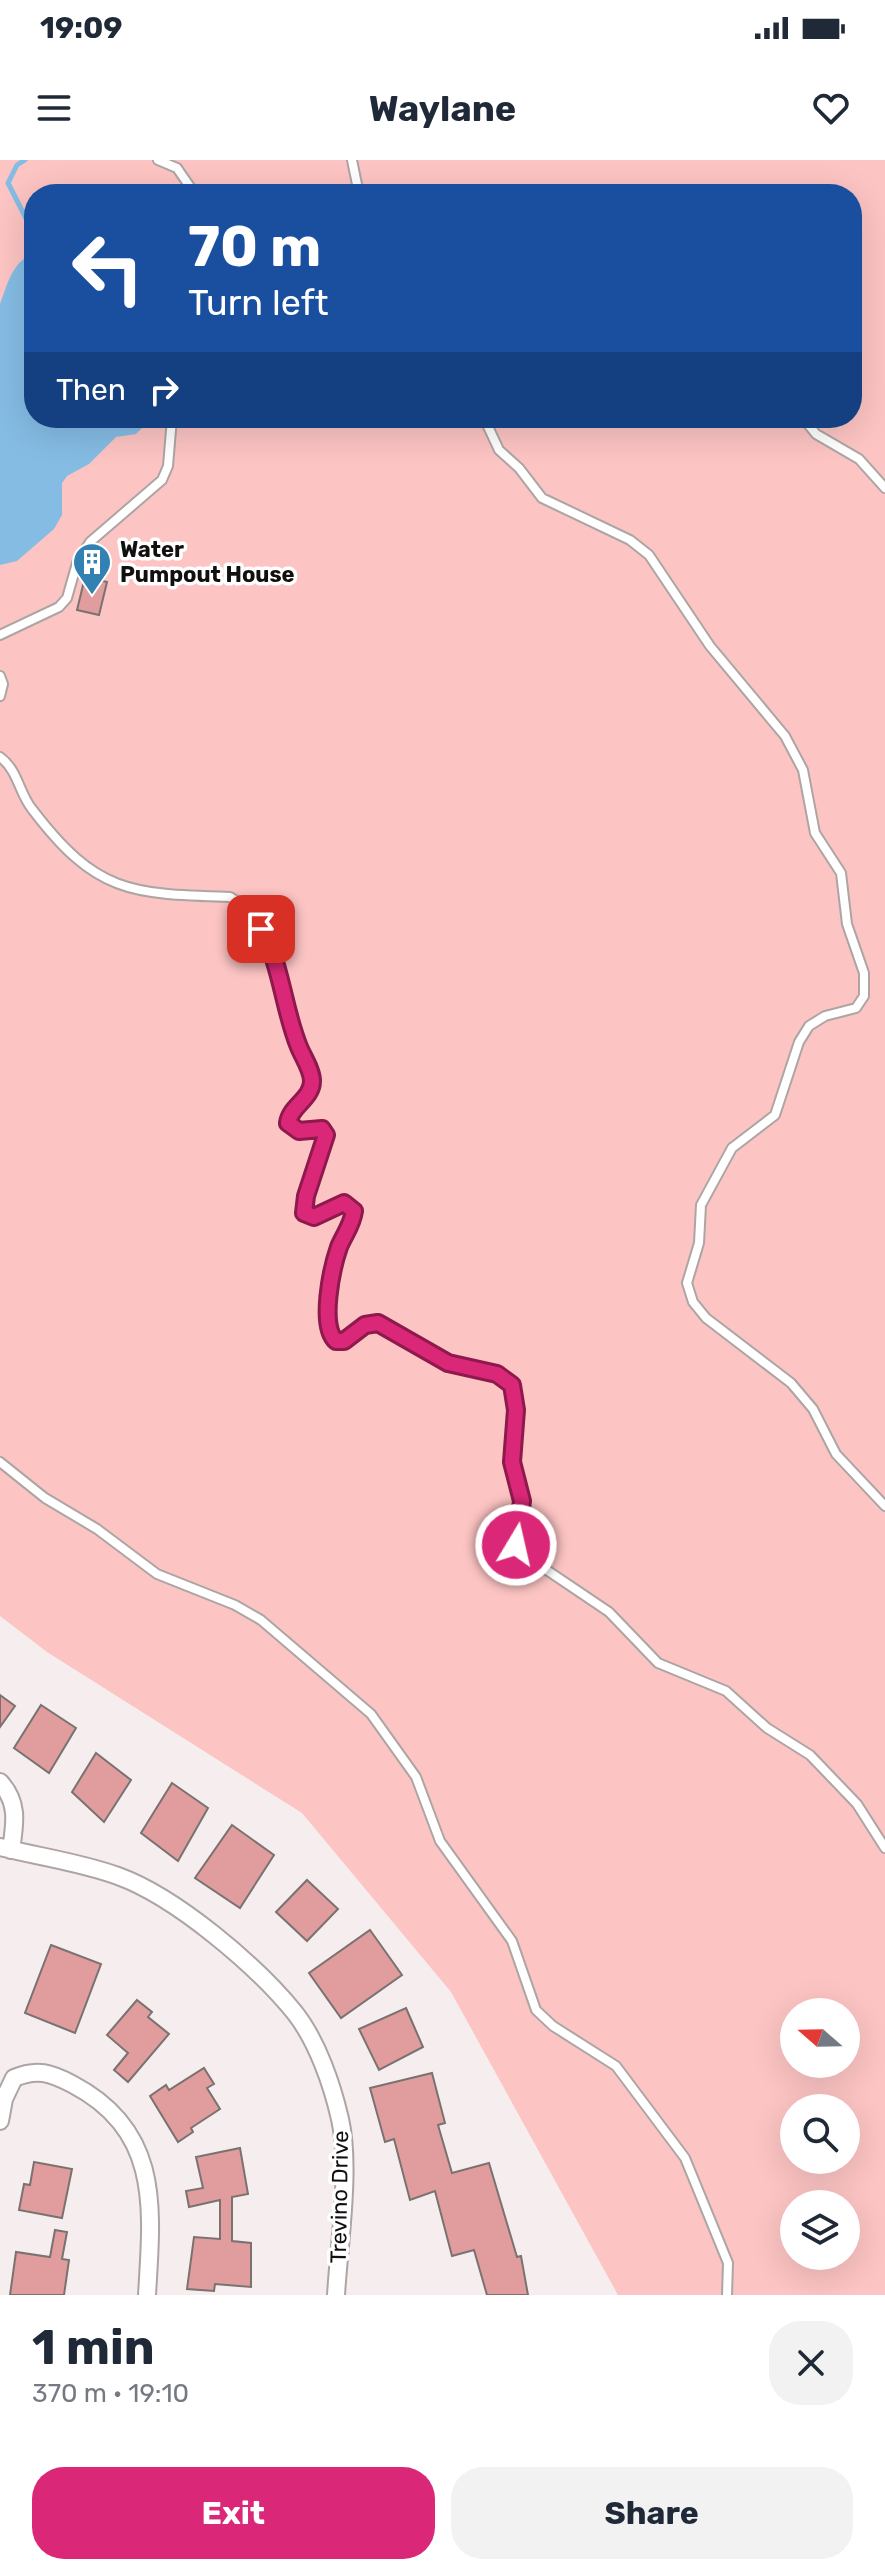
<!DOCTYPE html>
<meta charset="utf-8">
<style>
body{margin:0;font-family:Rubik,sans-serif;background:#f2f2f3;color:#1f2937;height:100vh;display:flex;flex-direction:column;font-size:30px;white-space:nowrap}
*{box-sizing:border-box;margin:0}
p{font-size:26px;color:#747a83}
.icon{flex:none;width:44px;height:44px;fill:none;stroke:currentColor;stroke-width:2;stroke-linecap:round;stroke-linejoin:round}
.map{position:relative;height:2135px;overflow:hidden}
.details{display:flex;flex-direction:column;background:#fff;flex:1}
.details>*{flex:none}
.hud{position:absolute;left:24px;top:24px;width:838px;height:244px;border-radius:32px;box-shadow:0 8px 32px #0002;background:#1a4fa0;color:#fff;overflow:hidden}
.needle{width:52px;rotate:290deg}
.controls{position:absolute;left:780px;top:1838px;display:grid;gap:16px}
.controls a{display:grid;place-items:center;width:80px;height:80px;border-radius:50%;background:#fff;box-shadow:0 8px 32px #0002;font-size:40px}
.pin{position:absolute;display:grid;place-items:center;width:68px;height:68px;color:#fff;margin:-34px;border-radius:16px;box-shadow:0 4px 12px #0006}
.me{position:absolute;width:88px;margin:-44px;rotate:9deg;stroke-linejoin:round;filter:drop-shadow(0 0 6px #0008)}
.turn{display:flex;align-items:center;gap:28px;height:168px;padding:0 32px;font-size:36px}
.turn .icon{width:104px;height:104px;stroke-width:2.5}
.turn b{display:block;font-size:56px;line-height:68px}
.then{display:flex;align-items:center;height:76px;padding:0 32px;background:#0003;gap:16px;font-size:30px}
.round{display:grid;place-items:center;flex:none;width:84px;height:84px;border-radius:32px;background:#f2f2f3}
.summary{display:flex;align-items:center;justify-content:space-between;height:136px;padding:0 32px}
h1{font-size:48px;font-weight:700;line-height:60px}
.button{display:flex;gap:16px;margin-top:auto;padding:16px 32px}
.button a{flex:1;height:92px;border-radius:32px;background:#db2777;color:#fff;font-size:32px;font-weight:700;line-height:92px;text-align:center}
.button a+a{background:#f2f2f3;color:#1f2937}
.status{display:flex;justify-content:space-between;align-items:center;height:56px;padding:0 40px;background:#fff;direction:ltr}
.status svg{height:22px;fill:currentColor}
header{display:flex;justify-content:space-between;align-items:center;height:104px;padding:0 32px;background:#fff;font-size:36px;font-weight:700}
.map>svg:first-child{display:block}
</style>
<div class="status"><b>19:09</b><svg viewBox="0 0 49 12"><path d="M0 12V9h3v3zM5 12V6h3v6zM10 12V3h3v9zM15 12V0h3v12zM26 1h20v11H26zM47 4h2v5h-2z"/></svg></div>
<header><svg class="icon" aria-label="menu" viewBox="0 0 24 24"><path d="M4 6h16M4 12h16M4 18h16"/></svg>Waylane<svg class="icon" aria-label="heart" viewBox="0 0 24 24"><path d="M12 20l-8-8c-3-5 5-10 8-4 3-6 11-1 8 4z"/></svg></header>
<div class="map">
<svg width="885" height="2135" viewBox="0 0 885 2135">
<rect width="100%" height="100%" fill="#f6eeee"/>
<path fill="#fcc4c3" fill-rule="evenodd" d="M 0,0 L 885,0 L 885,2135 L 618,2135 L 451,1832 L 302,1653 L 47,1492 L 0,1456 ZM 34,34 L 852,34 L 852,258 L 34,258 ZM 794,1852 L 846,1852 L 846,1904 L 794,1904 ZM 794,1948 L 846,1948 L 846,2000 L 794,2000 ZM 794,2044 L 846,2044 L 846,2096 L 794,2096 Z"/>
<path fill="#85bce4" d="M 34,93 L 34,258 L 152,258 L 136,274 L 116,277 L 89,304 L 67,316 L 62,323 L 62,355 L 54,369 L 17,401 L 0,405 L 0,144 C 8,123 12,102 34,93 Z"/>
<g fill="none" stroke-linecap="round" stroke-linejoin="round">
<path stroke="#85bce4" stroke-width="5" d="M 25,0 L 17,5 L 8,23 L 34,74"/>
</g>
<path fill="#e19d9d" stroke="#797271" stroke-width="2" d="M 85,417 L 107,422 L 99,455 L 77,450 Z
M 0,1535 L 15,1546 L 0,1567 Z
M 41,1545 L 76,1568 L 49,1613 L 14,1588 Z
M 96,1593 L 131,1620 L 104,1662 L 72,1632 Z
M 172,1623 L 208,1648 L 178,1701 L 141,1673 Z
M 232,1665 L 274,1695 L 240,1748 L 195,1718 Z
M 307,1720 L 338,1749 L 307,1781 L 276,1752 Z
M 370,1770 L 402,1815 L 341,1858 L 309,1813 Z
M 51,1785 L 101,1804 L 75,1873 L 25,1853 Z
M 137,1840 L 152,1852 L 148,1857 L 169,1874 L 128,1922 L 114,1910 L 128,1893 L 107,1875 Z
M 406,1848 L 423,1887 L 379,1910 L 359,1869 Z
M 204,1908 L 214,1924 L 207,1928 L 220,1949 L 191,1968 L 193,1972 L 178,1982 L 150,1936 L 166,1925 L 169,1930 Z
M 432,1913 L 445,1963 L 438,1965 L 452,2013 L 489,2003 L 517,2097 L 521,2096 L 528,2135 L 487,2135 L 474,2090 L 452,2096 L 435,2031 L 410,2040 L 394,1979 L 385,1982 L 370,1928 Z
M 240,1988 L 248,2034 L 232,2037 L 232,2081 L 251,2083 L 251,2127 L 215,2124 L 214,2131 L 187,2129 L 194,2077 L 220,2079 L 220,2040 L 189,2047 L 186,2031 L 203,2028 L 196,1997 Z
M 34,2002 L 72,2009 L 62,2058 L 19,2050 L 24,2024 L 30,2025 Z
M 55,2070 L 67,2072 L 62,2099 L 69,2100 L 64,2135 L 10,2135 L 16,2092 L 50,2097 Z"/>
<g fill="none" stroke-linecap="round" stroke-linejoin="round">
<g stroke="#aca5a4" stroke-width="12">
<path id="service" d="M 158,0 L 177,8 L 195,34
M 352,0 L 359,34
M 484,258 L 499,290 L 519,308 L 542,338 L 630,380 L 649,395 L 710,486 L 785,576 L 803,610 L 815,673 L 841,713 L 847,764 L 864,813 L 864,836 L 856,848 L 825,856 L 809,866 L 799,882 L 775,955 L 732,988 L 701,1045 L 699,1083 L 687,1123 L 693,1142 L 706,1158 L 791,1223 L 813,1249 L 836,1294 L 885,1346
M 803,258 L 816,274 L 859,299 L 885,328
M 0,475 L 59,447 L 67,438 L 77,403 L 90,382 L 162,320 L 168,306 L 172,258
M 0,516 L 3,524 L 0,536
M 0,597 C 18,610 19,633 32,649 C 96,733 129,734 230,737 C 276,763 277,823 291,867 C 297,885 307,901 312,919 C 310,937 291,946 288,963 L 299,971 L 322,969 L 326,975 L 306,1036 L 304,1053 L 314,1057 L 340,1043 L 348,1044 L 354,1051 L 334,1105 L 327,1163 L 332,1178 L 344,1181 L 370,1162 L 378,1163 L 448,1203 L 507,1220 L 516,1238 L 512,1302 L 522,1341 L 514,1376 L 520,1392 L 609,1452 L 658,1503 L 726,1531 L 767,1568 L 810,1595 L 857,1644 L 885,1688
M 0,1302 L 45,1338 L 97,1369 L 157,1414 L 235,1445 L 261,1460 L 371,1554 L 416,1617 L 440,1681 L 512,1781 L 536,1850 L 553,1866 L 616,1906 L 685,1998 L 728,2103 L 727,2135"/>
</g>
<g stroke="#aca5a4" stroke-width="20">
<path id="minor" d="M 0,1622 C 19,1643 15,1663 11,1690
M 0,1687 C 40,1697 79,1702 118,1716 C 176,1737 256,1805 295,1853 C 317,1881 332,1924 340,1959 C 351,2007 339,2084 336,2135
M 0,1961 L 4,1939 L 14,1918 C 37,1908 51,1913 72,1924 C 162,1971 152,2049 147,2135"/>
</g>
<use href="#service" stroke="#fff" stroke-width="8"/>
<use href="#minor" stroke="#fff" stroke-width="16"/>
</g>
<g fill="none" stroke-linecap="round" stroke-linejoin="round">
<g stroke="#8e194d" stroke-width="20">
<path id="route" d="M 261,769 C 282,806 283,848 299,887 C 303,897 312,910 312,921 C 312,939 290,946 288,963 L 299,971 L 322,969 L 326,975 L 306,1036 L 304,1053 L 314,1057 L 344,1043 L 354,1051 C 352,1065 344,1075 339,1087 C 332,1107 319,1166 336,1181 L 344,1181 L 365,1165 L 378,1163 L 448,1203 L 497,1214 L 512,1225 L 516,1250 L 512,1302 L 522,1341 L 516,1385"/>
</g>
<use href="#route" stroke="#db2777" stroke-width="14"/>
</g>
<defs>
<g id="building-pin" transform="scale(2)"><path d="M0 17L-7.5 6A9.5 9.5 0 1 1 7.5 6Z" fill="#3380b2" stroke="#fff"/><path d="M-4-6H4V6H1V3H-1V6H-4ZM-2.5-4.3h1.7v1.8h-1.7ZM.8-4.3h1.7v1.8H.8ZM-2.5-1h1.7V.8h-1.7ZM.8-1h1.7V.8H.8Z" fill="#fff"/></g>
</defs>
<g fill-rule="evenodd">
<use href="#building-pin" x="92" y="402"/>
</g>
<g text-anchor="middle" stroke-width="7" stroke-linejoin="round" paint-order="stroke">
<g font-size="22" font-weight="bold" fill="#120f0f" stroke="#fff" text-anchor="start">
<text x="120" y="397">Water<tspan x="120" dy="25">Pumpout House</tspan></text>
</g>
<g font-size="22" fill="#120f0f" stroke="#fff">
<text transform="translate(339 2037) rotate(-89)" y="8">Trevino Drive</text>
</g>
</g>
</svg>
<div class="controls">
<a><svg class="needle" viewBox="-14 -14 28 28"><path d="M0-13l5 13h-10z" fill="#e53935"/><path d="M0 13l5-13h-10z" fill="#747a83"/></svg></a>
<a><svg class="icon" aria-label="search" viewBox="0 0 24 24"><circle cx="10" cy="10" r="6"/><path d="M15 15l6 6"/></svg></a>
<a><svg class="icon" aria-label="layers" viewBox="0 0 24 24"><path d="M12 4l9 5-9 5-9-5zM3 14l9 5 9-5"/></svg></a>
</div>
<div class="pin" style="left:261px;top:769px;background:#d93025"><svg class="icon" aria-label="arrive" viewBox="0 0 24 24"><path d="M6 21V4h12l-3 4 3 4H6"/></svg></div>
<svg class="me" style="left:516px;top:1385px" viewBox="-20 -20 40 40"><circle r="17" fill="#db2777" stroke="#fff" stroke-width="3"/><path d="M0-11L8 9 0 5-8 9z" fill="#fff"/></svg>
<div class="hud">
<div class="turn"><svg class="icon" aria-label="left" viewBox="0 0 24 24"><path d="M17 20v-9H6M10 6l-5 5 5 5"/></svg><div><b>70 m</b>Turn left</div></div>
<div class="then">Then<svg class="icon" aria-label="right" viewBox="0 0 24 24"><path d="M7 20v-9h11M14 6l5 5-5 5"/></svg></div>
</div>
</div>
<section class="details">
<div class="summary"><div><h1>1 min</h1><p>370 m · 19:10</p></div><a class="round"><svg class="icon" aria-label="close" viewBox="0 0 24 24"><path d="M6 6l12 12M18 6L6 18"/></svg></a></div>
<div class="button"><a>Exit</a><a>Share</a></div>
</section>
